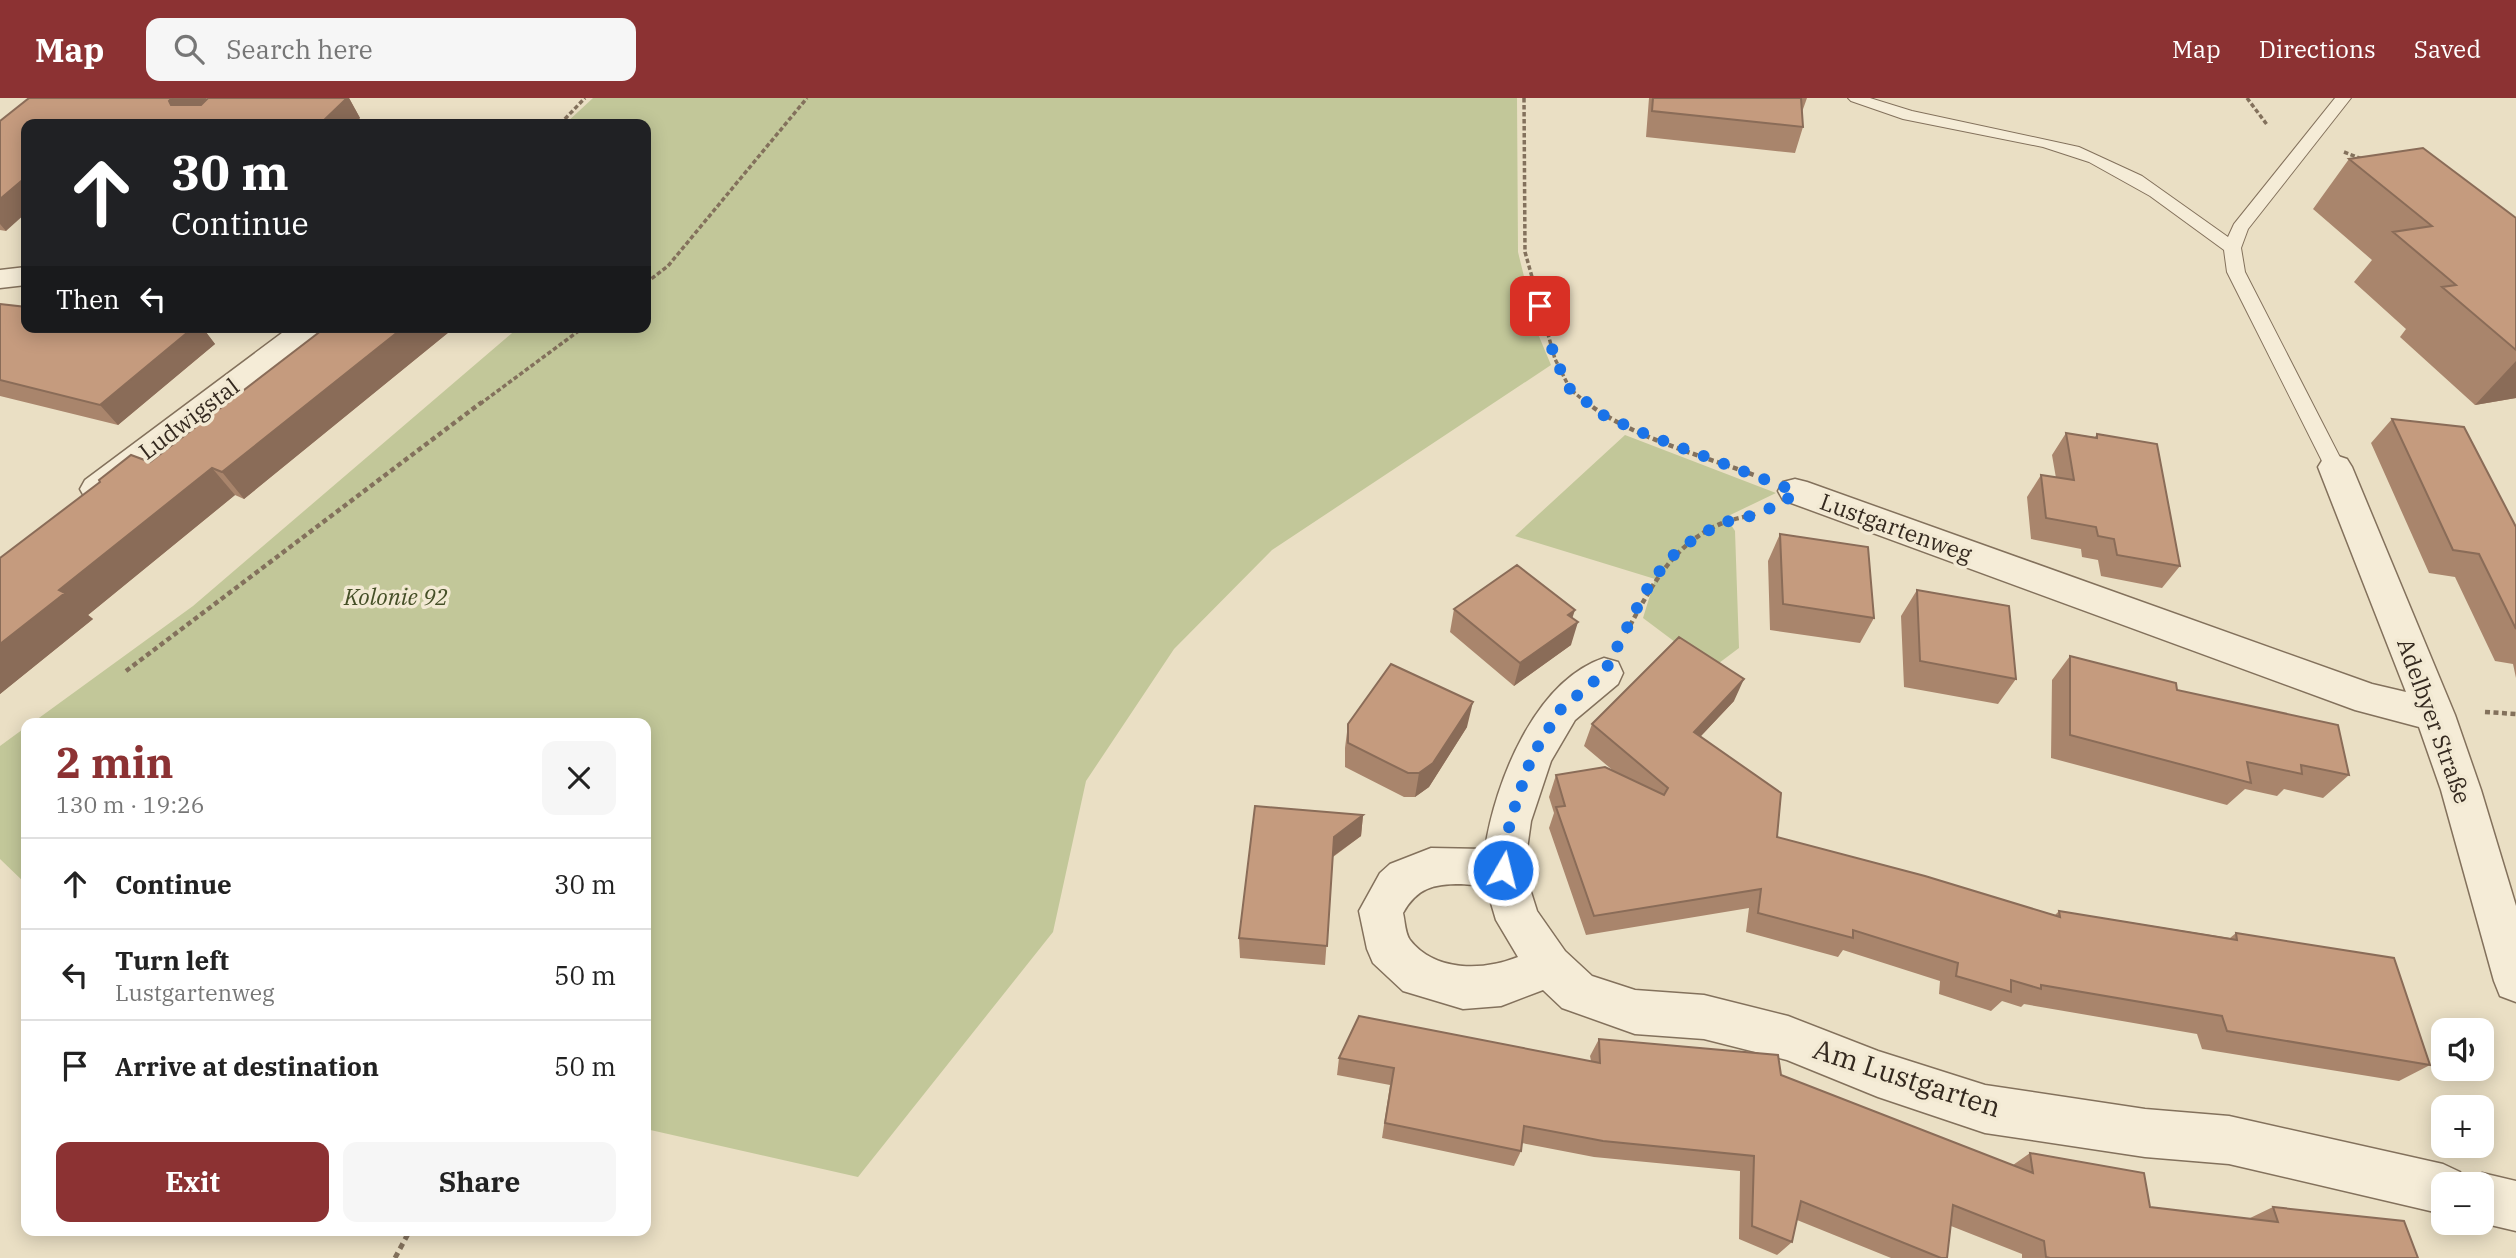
<!DOCTYPE html>
<meta charset="utf-8">
<style>
body{margin:0;font-family:"IBM Plex Serif",serif;background:#f6f6f6;color:#222;height:100vh;display:flex;flex-direction:column;font-size:26px;white-space:nowrap}
*{box-sizing:border-box;margin:0}
p{font-size:23px;color:#767676}
.icon{flex:none;width:38px;height:38px;fill:none;stroke:currentColor;stroke-width:2;stroke-linecap:round;stroke-linejoin:round}
.map{position:relative;flex:1;overflow:hidden}
.side{position:absolute;left:21px;top:620px;width:630px;height:518px;display:flex;flex-direction:column;background:#fff;border-radius:14px;box-shadow:0 4px 18px #0003}
.side>*{flex:none}
.top-card{position:absolute;left:21px;top:21px;width:630px;height:214px;border-radius:14px;box-shadow:0 4px 18px #0003;background:#202124;color:#fff;overflow:hidden}
.tools{position:absolute;left:2431px;top:920px;display:grid;gap:14px}
.tools a{display:grid;place-items:center;width:63px;height:63px;border-radius:14px;background:#fff;box-shadow:0 4px 18px #0003;font-size:35px}
.pin{position:absolute;display:grid;place-items:center;width:60px;height:60px;color:#fff;margin:-30px;border-radius:14px;box-shadow:0 4px 10px #0006}
.me{position:absolute;width:77px;margin:-38px;rotate:8deg;stroke-linejoin:round;filter:drop-shadow(0 0 5px #0008)}
.turn{display:flex;align-items:center;gap:24px;height:147px;padding:0 35px;font-size:32px}
.turn .icon{width:91px;height:91px;stroke-width:2.5}
.turn b{display:block;font-size:49px;line-height:60px}
.then{display:flex;align-items:center;height:66px;padding:0 35px;background:#0003;gap:14px;font-size:26px}
.round{display:grid;place-items:center;flex:none;width:74px;height:74px;border-radius:14px;background:#f6f6f6}
.overview{display:flex;align-items:center;justify-content:space-between;height:119px;padding:0 35px}
h1{font-size:42px;font-weight:800;line-height:52px;color:#8c3233}
.primary-button{display:flex;gap:14px;margin-top:auto;padding:14px 35px}
.primary-button a{flex:1;height:80px;border-radius:14px;background:#8c3233;color:#fff;font-size:28px;font-weight:800;line-height:80px;text-align:center}
.primary-button a+a{background:#f6f6f6;color:#222}
ul{padding:0;list-style:none}
li{display:flex;align-items:center;gap:21px;height:91px;padding:0 35px;border-top:2px solid #e0e0e0}
li div{flex:1}
li b{display:block;font-size:26px}
li em{font-style:normal}
header{display:flex;align-items:center;gap:42px;box-sizing:border-box;height:98px;padding:0 35px;background:#8c3233;color:#fff}
header strong{font-size:33px}
nav{display:flex;gap:38px;margin-inline-start:auto;font-size:24px}
.search{width:490px;height:63px;background:#f6f6f6;display:flex;align-items:center;gap:18px;box-sizing:border-box;padding:0 24px;border-radius:14px;color:#767676;font-size:26px}
.map>svg:first-child{display:block}
</style>
<header>
<strong>Map</strong>
<div class="search"><svg class="icon" aria-label="search" viewBox="0 0 24 24"><circle cx="10" cy="10" r="6"/><path d="M15 15l6 6"/></svg>Search here</div>
<nav><a>Map</a><a>Directions</a><a>Saved</a></nav>
</header>
<div class="map">
<svg width="2516" height="1160" viewBox="0 0 2516 1160">
<rect width="100%" height="100%" fill="#eadfc4"/>
<path fill="#c2c799" d="M 593,0 L 1517,0 L 1518,154 L 1538,236 L 1551,267 L 1272,452 L 1174,551 L 1086,683 L 1053,834 L 858,1079 L 646,1031 L 646,625 L 32,625 L 193,508 L 519,229 L 646,229 L 646,26 L 565,26 Z
M 1625,337 L 1776,395 L 1726,419 L 1735,433 L 1739,550 L 1711,571 L 1643,520 L 1655,481 L 1515,438 Z
M 26,629 L 26,786 L 0,761 L 0,648 Z"/>
<g fill="none" stroke-linecap="round" stroke-linejoin="round">
<g stroke="#83715c" stroke-width="2">
<path id="service" d="M 1848,0 L 1870,0 L 1912,13 L 2079,49 L 2142,78 L 2228,139 L 2234,126 L 2335,0 L 2351,0 L 2248,131 L 2241,150 L 2245,174 L 2345,369 L 2342,374 L 2328,374 L 2325,369 L 2227,174 L 2224,152 L 2150,98 L 2089,64 L 2043,49 L 1903,21 L 1851,3 Z"/>
</g>
<g stroke="#83715c" stroke-width="3">
<path id="minor" d="M 26,169 L 26,187 L 0,190 L 0,172 Z
M 290,229 L 326,229 L 322,236 L 109,400 L 97,403 L 85,400 L 80,391 L 85,382 Z
M 2335,357 L 2347,361 L 2352,369 L 2455,617 L 2481,692 L 2516,808 L 2516,904 L 2500,898 L 2494,883 L 2441,692 L 2419,629 L 2355,612 L 1783,402 L 1778,393 L 1783,384 L 1795,381 L 1807,384 L 2372,586 L 2406,594 L 2318,369 L 2323,361 Z
M 1604,560 L 1618,564 L 1623,575 L 1618,586 L 1575,622 L 1551,663 L 1531,723 L 1524,772 L 1537,813 L 1565,853 L 1592,878 L 1635,892 L 1704,897 L 1788,918 L 1878,953 L 1985,987 L 2145,1011 L 2229,1018 L 2443,1066 L 2460,1074 L 2464,1083 L 2482,1075 L 2516,1083 L 2516,1133 L 2482,1125 L 2482,1087 L 2443,1087 L 2443,1116 L 2229,1066 L 2145,1059 L 1985,1035 L 1878,999 L 1787,962 L 1704,941 L 1635,936 L 1562,910 L 1543,892 L 1501,908 L 1463,911 L 1403,893 L 1373,865 L 1367,851 L 1359,813 L 1380,775 L 1390,766 L 1431,750 L 1485,751 C 1495,684 1535,583 1604,560 ZM 1461,786 L 1486,788 L 1496,822 L 1518,859 C 1483,873 1435,874 1410,842 C 1405,835 1405,823 1403,815 C 1417,790 1433,786 1461,786 Z"/>
</g>
<path stroke="#83715c" stroke-width="3.5" stroke-dasharray="4.5 2.5" stroke-linecap="butt" d="M 1524,0 L 1525,154 L 1555,261 L 1570,291 L 1588,306
M 2247,0 L 2268,28
M 560,26 L 585,0
M 2344,54 L 2362,61
M 646,185 L 668,168 L 807,0
M 480,306 L 584,229"/>
<path stroke="#83715c" stroke-width="4.5" stroke-dasharray="5 3.5" stroke-linecap="butt" d="M 1586,304 C 1631,339 1700,357 1754,377
M 1626,535 C 1651,489 1673,444 1725,424 C 1736,420 1747,419 1757,415
M 126,573 L 482,304
M 2485,614 L 2516,616"/>
<path stroke="#83715c" stroke-width="5" stroke-dasharray="6 4.5" stroke-linecap="butt" d="M 395,1160 L 410,1132"/>
<use href="#service" fill="#f5ecd7" fill-rule="evenodd"/>
<use href="#minor" fill="#f5ecd7" fill-rule="evenodd"/>
</g>
<path fill="#a9856c" d="M 208,0 L 349,0 L 360,20 L 354,26 L 26,26 L 6,133 L 0,132 L 0,23 L 206,1 Z
M 1649,0 L 1807,0 L 1802,14 L 1803,29 L 1795,55 L 1646,39 Z
M 2349,61 L 2516,120 L 2516,300 L 2475,307 L 2400,239 L 2406,231 L 2354,184 L 2372,162 L 2313,111 Z
M 0,206 L 26,229 L 202,229 L 215,246 L 118,327 L 0,298 Z
M 449,234 L 244,401 L 235,397 L 88,517 L 93,521 L 0,596 L 0,460 Z
M 2392,321 L 2516,429 L 2516,580 L 2513,566 L 2495,563 L 2455,479 L 2429,475 L 2371,345 Z
M 2066,335 L 2095,339 L 2097,336 L 2180,468 L 2162,490 L 2101,478 L 2098,462 L 2082,459 L 2081,451 L 2031,441 L 2027,399 L 2041,377 L 2056,380 L 2052,357 Z
M 1780,436 L 1874,520 L 1860,545 L 1770,532 L 1768,463 Z
M 1917,492 L 2016,581 L 1998,606 L 1904,589 L 1901,518 Z
M 1454,511 L 1572,520 L 1571,547 L 1514,588 L 1450,534 Z
M 2070,558 L 2177,592 L 2349,677 L 2323,700 L 2284,691 L 2277,698 L 2245,691 L 2227,707 L 2051,660 L 2052,582 Z
M 1734,603 L 1700,639 L 1777,739 L 2055,817 L 2059,813 L 2230,840 L 2236,835 L 2430,967 L 2399,983 L 2202,951 L 2197,936 L 2024,906 L 2021,909 L 2002,903 L 1991,913 L 1939,896 L 1940,883 L 1843,852 L 1838,859 L 1746,834 L 1749,810 L 1586,837 L 1549,730 L 1554,715 L 1549,699 L 1556,677 L 1616,675 L 1584,648 L 1592,626 Z
M 1348,626 L 1467,629 L 1429,689 L 1415,699 L 1404,699 L 1345,669 L 1345,650 Z
M 1363,717 L 1361,738 L 1333,759 L 1325,867 L 1240,860 L 1239,840 Z
M 1599,941 L 1781,977 L 2013,1067 L 2030,1055 L 2150,1109 L 2248,1121 L 2273,1109 L 2418,1160 L 2022,1160 L 2022,1156 L 1951,1128 L 1947,1160 L 1891,1160 L 1797,1122 L 1792,1144 L 1777,1157 L 1739,1141 L 1740,1073 L 1594,1059 L 1522,1045 L 1521,1053 L 1514,1068 L 1382,1040 L 1390,987 L 1337,977 L 1339,960 L 1591,963 L 1590,958 Z"/>
<path fill="#8a6c58" d="M 172,0 L 206,0 L 206,1 L 183,24 L 171,7 L 169,3 Z
M 347,0 L 349,0 L 360,20 L 354,26 L 320,26 Z
M 26,79 L 26,115 L 6,133 L 0,126 L 0,101 Z
M 194,229 L 202,229 L 215,246 L 118,327 L 100,307 Z
M 404,229 L 446,229 L 449,234 L 244,401 L 222,374 Z
M 2516,263 L 2516,300 L 2475,307 Z
M 212,370 L 235,397 L 88,517 L 93,521 L 0,596 L 0,546 L 59,492 Z
M 1575,512 L 1569,530 L 1578,524 L 1571,547 L 1514,588 L 1520,565 L 1568,517 Z
M 1744,581 L 1734,603 L 1684,656 L 1694,634 Z
M 1473,604 L 1467,629 L 1429,689 L 1415,699 L 1419,675 Z
M 1363,717 L 1361,738 L 1332,759 L 1334,739 Z"/>
<path fill="#c59b7e" stroke="#8a6c58" stroke-width="2" d="M 29,0 L 172,0 L 169,3 L 171,7 L 201,7 L 208,0 L 347,0 L 320,26 L 26,26 L 26,79 L 0,101 L 0,23 Z
M 1653,0 L 1801,0 L 1803,29 L 1652,13 Z
M 2423,50 L 2516,120 L 2516,252 L 2442,189 L 2456,187 L 2393,134 L 2432,128 L 2349,61 Z
M 0,206 L 26,209 L 26,229 L 194,229 L 100,307 L 0,282 Z
M 326,229 L 404,229 L 222,374 L 212,370 L 59,492 L 65,495 L 0,546 L 0,460 L 100,384 L 99,382 L 131,357 L 150,364 Z
M 2392,321 L 2464,329 L 2516,429 L 2516,531 L 2479,456 L 2453,452 Z
M 2066,335 L 2097,340 L 2097,336 L 2157,346 L 2180,468 L 2117,457 L 2114,441 L 2098,438 L 2096,429 L 2046,420 L 2041,377 L 2074,382 Z
M 1780,436 L 1868,449 L 1874,520 L 1783,506 Z
M 1517,467 L 1575,512 L 1568,517 L 1578,524 L 1520,565 L 1454,511 Z
M 1917,492 L 2009,508 L 2016,581 L 1920,563 Z
M 1679,539 L 1744,581 L 1694,634 L 1781,695 L 1777,739 L 1925,778 L 2060,819 L 2059,813 L 2237,842 L 2236,835 L 2394,860 L 2430,967 L 2227,933 L 2222,918 L 2041,887 L 2041,891 L 2011,882 L 2011,894 L 1956,878 L 1958,865 L 1853,832 L 1853,840 L 1758,815 L 1761,791 L 1594,818 L 1556,709 L 1565,708 L 1556,677 L 1605,669 L 1664,697 L 1668,690 L 1592,626 Z
M 2070,558 L 2176,585 L 2177,592 L 2338,627 L 2349,677 L 2301,667 L 2302,676 L 2247,664 L 2251,685 L 2070,637 Z
M 1391,566 L 1473,604 L 1433,665 L 1419,675 L 1408,675 L 1348,645 L 1348,626 Z
M 1255,708 L 1363,717 L 1334,739 L 1327,848 L 1239,840 Z
M 1359,918 L 1600,965 L 1599,941 L 1778,957 L 1781,977 L 2033,1075 L 2030,1055 L 2144,1075 L 2150,1109 L 2278,1124 L 2273,1109 L 2404,1123 L 2418,1160 L 2050,1160 L 2046,1159 L 2044,1143 L 1953,1107 L 1947,1160 L 1941,1160 L 1801,1103 L 1792,1144 L 1752,1128 L 1754,1058 L 1603,1043 L 1524,1028 L 1521,1053 L 1385,1025 L 1394,970 L 1339,960 Z"/>
<g fill="none" stroke-linecap="round" stroke-linejoin="round">
<path stroke="#1a73e8" stroke-width="12" stroke-dasharray="0 21.6" d="M 1503,772 L 1510,723 L 1532,658 L 1561,611 L 1604,575 L 1645,494 L 1666,464 L 1685,447 L 1721,425 L 1750,418 L 1784,405 L 1795,393 L 1638,333 L 1603,317 L 1570,291 L 1555,261 L 1540,208"/>
</g>
<g text-anchor="middle" stroke-width="7" stroke-linejoin="round" paint-order="stroke">
<g font-size="23" fill="#34291f" stroke="#f2e9d3">
<text transform="translate(189 321) rotate(-37)" y="8">Ludwigstal</text>
<text transform="translate(1896 430) rotate(20)" y="8">Lustgartenweg</text>
<text transform="translate(2434 623) rotate(70)" y="8">Adelbyer Straße</text>
</g>
<g font-size="23" font-style="italic" fill="#454f27" stroke="#f2e9d3">
<text x="396" y="507">Kolonie 92</text>
</g>
<g font-size="28" fill="#34291f" stroke="#f2e9d3">
<text transform="translate(1907 980) rotate(18)" y="10">Am Lustgarten</text>
</g>
</g>
</svg>
<div class="tools">
<a><svg class="icon" aria-label="sound" viewBox="0 0 24 24"><path d="M4 9h4l5-4v14l-5-4H4zM17 9q2 3 0 6"/></svg></a>
<a>+</a>
<a>−</a>
</div>
<div class="pin" style="left:1540px;top:208px;background:#d93025"><svg class="icon" aria-label="arrive" viewBox="0 0 24 24"><path d="M6 21V4h12l-3 4 3 4H6"/></svg></div>
<svg class="me" style="left:1503px;top:772px" viewBox="-20 -20 40 40"><circle r="17" fill="#1a73e8" stroke="#fff" stroke-width="3"/><path d="M0-11L8 9 0 5-8 9z" fill="#fff"/></svg>
<div class="top-card">
<div class="turn"><svg class="icon" aria-label="ahead" viewBox="0 0 24 24"><path d="M12 20V5M6 11l6-6 6 6"/></svg><div><b>30 m</b>Continue</div></div>
<div class="then">Then<svg class="icon" aria-label="left" viewBox="0 0 24 24"><path d="M17 20v-9H6M10 6l-5 5 5 5"/></svg></div>
</div>
<section class="side">
<div class="overview"><div><h1>2 min</h1><p>130 m · 19:26</p></div><a class="round"><svg class="icon" aria-label="close" viewBox="0 0 24 24"><path d="M6 6l12 12M18 6L6 18"/></svg></a></div>
<ul>
<li><svg class="icon" aria-label="ahead" viewBox="0 0 24 24"><path d="M12 20V5M6 11l6-6 6 6"/></svg><div><b>Continue</b></div><em>30 m</em></li>
<li><svg class="icon" aria-label="left" viewBox="0 0 24 24"><path d="M17 20v-9H6M10 6l-5 5 5 5"/></svg><div><b>Turn left</b><p>Lustgartenweg</p></div><em>50 m</em></li>
<li><svg class="icon" aria-label="arrive" viewBox="0 0 24 24"><path d="M6 21V4h12l-3 4 3 4H6"/></svg><div><b>Arrive at destination</b></div><em>50 m</em></li>
</ul>
<div class="primary-button"><a>Exit</a><a>Share</a></div>
</section>
</div>
